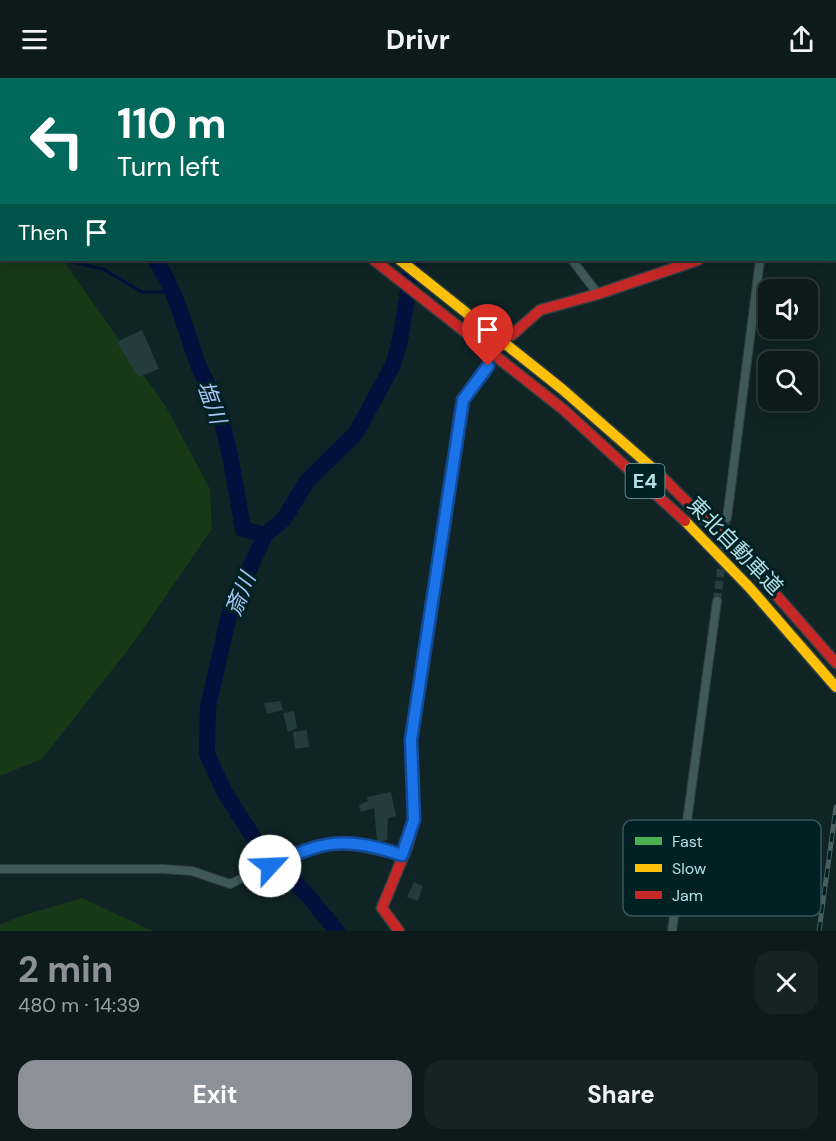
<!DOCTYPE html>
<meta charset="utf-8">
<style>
body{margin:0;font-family:"DM Sans","Noto Sans JP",sans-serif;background:#152325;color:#f1f3f6;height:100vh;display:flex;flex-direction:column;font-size:22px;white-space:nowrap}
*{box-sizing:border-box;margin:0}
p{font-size:20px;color:#9aa1a3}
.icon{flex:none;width:33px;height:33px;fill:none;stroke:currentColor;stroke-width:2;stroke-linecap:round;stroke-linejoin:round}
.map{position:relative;height:853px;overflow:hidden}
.drawer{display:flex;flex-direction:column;background:#0c1a1c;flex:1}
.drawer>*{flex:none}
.top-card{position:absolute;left:0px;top:0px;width:837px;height:183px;box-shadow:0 3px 15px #0003,0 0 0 2px #2c383b;background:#00695c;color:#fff;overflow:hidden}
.tools{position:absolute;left:758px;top:201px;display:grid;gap:12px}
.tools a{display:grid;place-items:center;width:60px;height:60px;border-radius:12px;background:#0c1a1c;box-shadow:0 3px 15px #0003,0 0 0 2px #2c383b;font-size:30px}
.pin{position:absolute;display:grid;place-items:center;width:51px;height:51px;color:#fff;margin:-62px -26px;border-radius:50% 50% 50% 0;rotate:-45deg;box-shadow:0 0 6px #0007}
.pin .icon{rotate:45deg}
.me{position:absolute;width:66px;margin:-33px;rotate:65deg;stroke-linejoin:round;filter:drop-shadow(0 0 4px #0008)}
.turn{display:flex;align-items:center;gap:21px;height:126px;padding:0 18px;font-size:27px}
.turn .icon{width:78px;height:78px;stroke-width:2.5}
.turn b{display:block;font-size:42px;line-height:51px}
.then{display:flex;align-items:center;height:57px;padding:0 18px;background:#0003;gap:12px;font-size:22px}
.round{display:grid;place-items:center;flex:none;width:63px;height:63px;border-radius:18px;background:#152325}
.summary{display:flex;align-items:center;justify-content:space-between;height:102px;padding:0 18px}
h1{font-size:36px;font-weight:700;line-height:45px;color:#8c9099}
.primary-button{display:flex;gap:12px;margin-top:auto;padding:12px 18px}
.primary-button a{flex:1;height:69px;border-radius:18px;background:#8c9099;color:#fff;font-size:24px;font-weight:700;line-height:69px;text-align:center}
.primary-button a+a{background:#152325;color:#f1f3f6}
header{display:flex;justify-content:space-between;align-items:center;height:78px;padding:0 18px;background:#0c1a1c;font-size:27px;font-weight:700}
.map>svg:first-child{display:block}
</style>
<header><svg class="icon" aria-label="menu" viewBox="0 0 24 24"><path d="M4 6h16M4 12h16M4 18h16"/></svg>Drivr<svg class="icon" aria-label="share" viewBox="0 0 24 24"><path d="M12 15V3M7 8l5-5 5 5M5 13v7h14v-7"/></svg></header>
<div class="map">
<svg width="836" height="853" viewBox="0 0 836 853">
<rect width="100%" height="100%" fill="#102325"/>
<path fill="#173916" d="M 0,103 L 2,182 L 63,182 L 166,329 L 210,411 L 212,451 L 134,564 L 42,681 L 0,698 Z
M 82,820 L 153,853 L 0,853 L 0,847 L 18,839 Z"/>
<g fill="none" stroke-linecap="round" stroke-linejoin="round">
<path stroke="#01103d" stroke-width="3" d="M 0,100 L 2,102
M 64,182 L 103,191 L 142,214 L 175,214"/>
<path stroke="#01103d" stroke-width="16" d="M 130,2 L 130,0
M 560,2 L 563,0
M 156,182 C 178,218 183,245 197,284 C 203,300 213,313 218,330 C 230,369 236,411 243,451 L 265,457
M 337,853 L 309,819 L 257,765 L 225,715 L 207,676 L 208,629 L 230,533 L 265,457 L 284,441 L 307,403 L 356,355 L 393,287 L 400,263 L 413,182"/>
</g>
<path fill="#253c3e" d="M 142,252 L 159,291 L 138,299 L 117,264 Z
M 280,623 L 283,632 L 267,636 L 264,625 Z
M 294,633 L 297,650 L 288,654 L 283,635 Z
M 307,652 L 309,669 L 295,671 L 293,654 Z
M 391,714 L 396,738 L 388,740 L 387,762 L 377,764 L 374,730 L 361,734 L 359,727 L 368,723 L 367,719 Z
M 414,804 L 423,808 L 418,823 L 407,819 Z"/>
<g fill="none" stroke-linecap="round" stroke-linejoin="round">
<path stroke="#283f42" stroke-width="8" stroke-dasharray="8 4" stroke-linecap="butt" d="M 717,523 L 727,440"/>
<g stroke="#2d3f41" stroke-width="10">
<path id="street" d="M 225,0 L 226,2
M 415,0 L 416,2
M 287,2 L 289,0
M 770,2 L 770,0
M 0,7 L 2,9
M 572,182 L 598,216
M 727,440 L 760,182
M 0,791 L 163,791 L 192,793 L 230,806 L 311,768 L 337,764 L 402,778
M 672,853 L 717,523"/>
</g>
<g stroke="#2d3f41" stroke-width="13">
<path id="fast" d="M 204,0 L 205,2"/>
</g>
<g stroke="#2d3f41" stroke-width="13">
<path id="slow" d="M 400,182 L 562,311 L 657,394
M 685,443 L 749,509 L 836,609
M 424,579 L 463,322 L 488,288"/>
</g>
<g stroke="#2d3f41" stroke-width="13">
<path id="jam" d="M 181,0 L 183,2
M 374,182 L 564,332 L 685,443
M 512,257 L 540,232 L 598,216 L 698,182
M 657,394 L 749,486 L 836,585
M 399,853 L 382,830 L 407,769 L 414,742 L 411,662 L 424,579"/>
</g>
<use href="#street" stroke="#3f595b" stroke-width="8"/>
<use href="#fast" stroke="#4caf50" stroke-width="10"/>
<use href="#slow" stroke="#ffc107" stroke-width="10"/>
<use href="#jam" stroke="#c62828" stroke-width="10"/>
<g stroke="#485e60" stroke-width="5">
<path id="rail" d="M 819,853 L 836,729"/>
</g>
<use href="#rail" stroke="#002123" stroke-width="3" stroke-dasharray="9" stroke-linecap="butt"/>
</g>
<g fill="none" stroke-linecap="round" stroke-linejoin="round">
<g stroke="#114b97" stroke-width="15">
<path id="route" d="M 270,788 C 325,762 343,758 402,777 L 414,742 L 411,662 L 463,322 L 488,288"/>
</g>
<use href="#route" stroke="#1a73e8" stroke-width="10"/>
</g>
<g text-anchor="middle" stroke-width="6" stroke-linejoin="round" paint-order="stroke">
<rect fill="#002123" stroke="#7da7a9" stroke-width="1.5" x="625.5" y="386" width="39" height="34" rx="4.5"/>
<g font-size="20" font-weight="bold" fill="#b2e0e3">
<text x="645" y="410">E4</text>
</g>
<g font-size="21" fill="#b2e0e3" stroke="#002123">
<text transform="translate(735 468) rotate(46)" y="7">東北自動車道</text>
</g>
<g font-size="22" font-style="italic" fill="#a5c1f2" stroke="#002123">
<text transform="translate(212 324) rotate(70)" y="8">塩川</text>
<text transform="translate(240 516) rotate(-68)" y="8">斎川</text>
</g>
</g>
<rect x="623" y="742" width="198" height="96" rx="9" fill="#002123" stroke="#355a5d" stroke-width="1.5"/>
<rect x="635" y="759" width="27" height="8" fill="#4caf50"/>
<rect x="635" y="786" width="27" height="8" fill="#ffc107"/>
<rect x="635" y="813" width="27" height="8" fill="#c62828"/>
<g font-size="16" fill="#b2e0e3">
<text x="672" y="769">Fast</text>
<text x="672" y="796">Slow</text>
<text x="672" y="823">Jam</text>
</g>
</svg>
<div class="tools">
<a><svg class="icon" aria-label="sound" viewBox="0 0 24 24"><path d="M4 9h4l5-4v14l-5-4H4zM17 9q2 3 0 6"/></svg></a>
<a><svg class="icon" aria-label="search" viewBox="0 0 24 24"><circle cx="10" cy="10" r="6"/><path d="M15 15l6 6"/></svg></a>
</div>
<div class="pin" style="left:488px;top:288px;background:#d93025"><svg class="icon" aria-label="arrive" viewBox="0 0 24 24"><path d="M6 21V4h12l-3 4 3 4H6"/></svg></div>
<svg class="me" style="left:270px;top:788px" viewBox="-20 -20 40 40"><circle r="19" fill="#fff"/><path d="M0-13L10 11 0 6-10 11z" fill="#1a73e8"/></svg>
<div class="top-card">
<div class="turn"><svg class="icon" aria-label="left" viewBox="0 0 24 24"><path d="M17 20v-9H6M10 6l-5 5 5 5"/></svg><div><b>110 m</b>Turn left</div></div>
<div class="then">Then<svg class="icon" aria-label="arrive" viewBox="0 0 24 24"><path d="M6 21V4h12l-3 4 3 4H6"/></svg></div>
</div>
</div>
<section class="drawer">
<div class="summary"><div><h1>2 min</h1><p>480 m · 14:39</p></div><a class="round"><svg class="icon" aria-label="close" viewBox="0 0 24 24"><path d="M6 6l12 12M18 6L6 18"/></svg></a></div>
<div class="primary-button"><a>Exit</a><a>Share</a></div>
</section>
